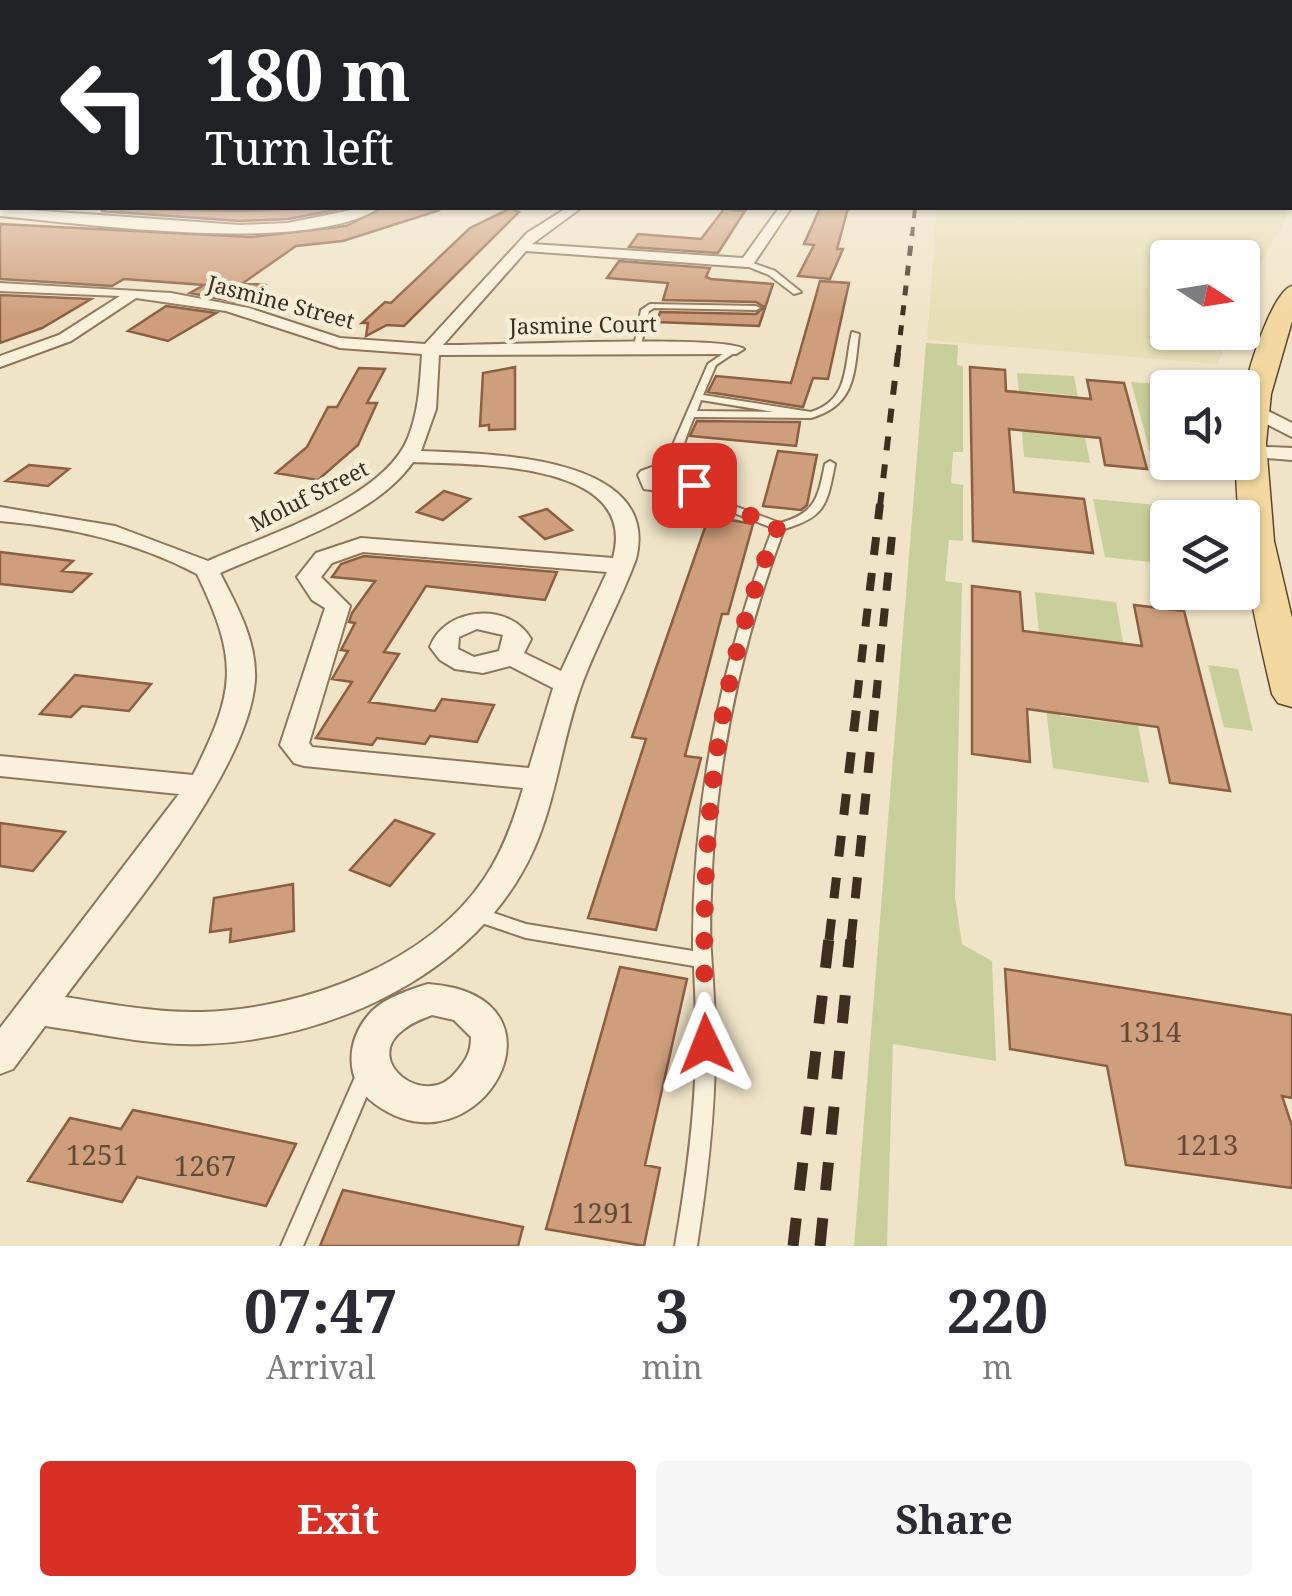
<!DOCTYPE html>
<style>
body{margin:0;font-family:"Noto Serif",serif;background:#f7f7f7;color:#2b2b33;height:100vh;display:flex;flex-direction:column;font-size:38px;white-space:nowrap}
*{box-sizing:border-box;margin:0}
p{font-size:32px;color:#7c7c81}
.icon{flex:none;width:55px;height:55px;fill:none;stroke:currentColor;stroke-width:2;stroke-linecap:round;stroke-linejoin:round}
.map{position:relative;height:1246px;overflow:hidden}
.drawer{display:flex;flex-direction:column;background:#fff;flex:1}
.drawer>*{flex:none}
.hud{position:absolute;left:0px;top:0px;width:1292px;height:210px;box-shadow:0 2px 8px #0004;background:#202124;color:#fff;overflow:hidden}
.needle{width:65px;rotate:102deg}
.buttons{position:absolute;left:1150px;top:240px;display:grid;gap:20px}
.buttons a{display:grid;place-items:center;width:110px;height:110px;border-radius:10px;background:#fff;box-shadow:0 2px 8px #0004;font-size:50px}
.pin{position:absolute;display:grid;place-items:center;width:85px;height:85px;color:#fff;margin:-42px;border-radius:20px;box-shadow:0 5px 15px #0006}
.me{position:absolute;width:110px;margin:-55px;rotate:358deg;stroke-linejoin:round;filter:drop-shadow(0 0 8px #0008)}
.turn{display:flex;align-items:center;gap:35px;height:210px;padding:0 40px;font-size:45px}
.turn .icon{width:130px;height:130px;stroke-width:2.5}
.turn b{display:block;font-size:70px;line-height:85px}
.eta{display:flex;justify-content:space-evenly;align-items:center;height:170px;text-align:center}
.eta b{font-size:60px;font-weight:700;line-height:70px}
.cta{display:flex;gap:20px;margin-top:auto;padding:20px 40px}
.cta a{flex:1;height:115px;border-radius:10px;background:#d93025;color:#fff;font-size:40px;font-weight:700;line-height:115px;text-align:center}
.cta a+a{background:#f7f7f7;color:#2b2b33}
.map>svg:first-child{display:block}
</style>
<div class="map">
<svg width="1292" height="1246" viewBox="0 0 1292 1246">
<rect width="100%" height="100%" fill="#f0e4c8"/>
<path fill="#e6deb5" d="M 1290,141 L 1292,208 L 1243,293 L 1242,258 L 1168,258 L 1168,332 L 1229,333 L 1218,364 L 927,340 L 937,208 L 1290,208 Z"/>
<path fill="#c9cf9b" d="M 926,343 L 958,345 L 957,365 L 963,366 L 963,452 L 953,452 L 951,483 L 963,485 L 963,541 L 949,540 L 945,581 L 962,583 L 955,897 L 962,944 L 992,961 L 996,1061 L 893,1044 L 887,1246 L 854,1246 Z
M 1017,373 L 1074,376 L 1080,408 L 1072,407 L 1069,395 L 1030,391 L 1030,403 L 1020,402 Z
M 1131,382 L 1207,387 L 1168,388 L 1168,462 L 1212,463 L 1211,477 L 1155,470 Z
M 1021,421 L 1032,422 L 1033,433 L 1076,437 L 1075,426 L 1083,427 L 1090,463 L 1024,457 Z
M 1093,499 L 1212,510 L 1213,517 L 1168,518 L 1167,564 L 1105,557 Z
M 1035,592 L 1116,602 L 1127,665 L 1113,663 L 1108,641 L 1054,634 L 1041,654 Z
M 1208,665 L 1238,669 L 1253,731 L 1224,727 Z
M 1044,691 L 1058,693 L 1061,716 L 1123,724 L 1121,701 L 1134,703 L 1149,783 L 1053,768 Z"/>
<path fill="#cf9f7d" stroke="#8d5f41" stroke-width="2.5" d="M 109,208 L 233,211 L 345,208 L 288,219 L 240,221 L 101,211 Z
M 382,208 L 440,210 L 343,241 L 296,246 L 243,283 L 264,285 L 236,302 L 190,293 L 204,285 L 124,279 L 112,286 L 0,279 L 0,224 L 251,237 L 346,226 Z
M 511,208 L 519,212 L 404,326 L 387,325 L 366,336 L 368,323 L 362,323 L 385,302 L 391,303 L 470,228 Z
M 820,208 L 848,208 L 837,249 L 843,249 L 830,279 L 798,276 L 814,245 L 804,244 Z
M 724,209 L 745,211 L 718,253 L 629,247 L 638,234 L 701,239 Z
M 619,261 L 710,268 L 706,277 L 711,279 L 773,284 L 759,326 L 657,322 L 660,312 L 756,314 L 764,307 L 756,302 L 663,300 L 668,283 L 607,278 Z
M 820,281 L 849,283 L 828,379 L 813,378 L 803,407 L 708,392 L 716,376 L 791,383 Z
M 0,295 L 91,299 L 42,328 L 0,343 Z
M 166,306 L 216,313 L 168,341 L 128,331 Z
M 515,367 L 515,429 L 489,430 L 489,425 L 480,426 L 483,373 Z
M 970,367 L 1005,370 L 1006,391 L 1091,399 L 1087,380 L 1124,383 L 1147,469 L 1105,465 L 1100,438 L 1009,429 L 1014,492 L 1084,499 L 1093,553 L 973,541 Z
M 359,368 L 385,369 L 367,403 L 377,403 L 358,445 L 318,480 L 276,473 L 307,447 L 328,407 L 337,407 Z
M 697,421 L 800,422 L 796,446 L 690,436 Z
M 778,451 L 817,455 L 807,505 L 801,510 L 763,506 Z
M 29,465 L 69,469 L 48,486 L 6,481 Z
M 444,491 L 470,499 L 443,520 L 417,512 Z
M 547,509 L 572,530 L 545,539 L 520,517 Z
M 709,516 L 753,524 L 728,614 L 722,614 L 685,756 L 701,758 L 656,930 L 588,918 L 646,739 L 632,737 Z
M 0,552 L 73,561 L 62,571 L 91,574 L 72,592 L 0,584 Z
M 364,556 L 557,572 L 545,600 L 426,586 L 384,652 L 399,654 L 369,702 L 435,711 L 442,699 L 494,705 L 477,742 L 430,736 L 425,744 L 377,738 L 372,745 L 316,738 L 352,682 L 332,679 L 348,651 L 341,650 L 355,623 L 349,622 L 352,613 L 375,581 L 332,577 L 341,564 Z
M 972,586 L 1020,592 L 1023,631 L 1142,646 L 1134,605 L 1184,611 L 1230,791 L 1170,783 L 1158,727 L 1027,709 L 1030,762 L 972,754 Z
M 75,675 L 151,684 L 129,711 L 82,706 L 71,717 L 40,714 Z
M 395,820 L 434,834 L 390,886 L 350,870 Z
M 0,823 L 65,832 L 33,871 L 0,866 Z
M 293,884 L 294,931 L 230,942 L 231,929 L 210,932 L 214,898 Z
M 620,967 L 687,979 L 645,1165 L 660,1168 L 644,1246 L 546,1229 Z
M 1005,969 L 1292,1015 L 1292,1098 L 1282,1096 L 1292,1126 L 1292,1188 L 1126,1165 L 1107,1066 L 1010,1049 Z
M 133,1110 L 202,1124 L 296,1144 L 266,1206 L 137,1177 L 122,1202 L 28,1181 L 70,1118 L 121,1129 Z
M 343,1190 L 523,1227 L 518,1246 L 320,1246 Z"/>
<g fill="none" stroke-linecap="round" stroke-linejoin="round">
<g stroke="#8d765c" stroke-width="4">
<path id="lane" d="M 747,261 L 775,271 L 801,292 L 794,294 L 769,275 L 744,265 L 743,263 Z
M 650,304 L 756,306 L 760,308 L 756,310 L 654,308 L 649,311 L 641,345 L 634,347 L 641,310 Z
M 852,332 L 859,334 C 854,373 856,405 811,418 L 694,417 C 687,434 681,450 678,467 L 670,467 L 669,454 L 708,364 L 733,347 L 740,349 L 716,365 L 703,395 L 811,412 C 850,400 844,365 852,332 ZM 701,400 L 774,412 L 697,411 Z
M 830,461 L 835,464 C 827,504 826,517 784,529 C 743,639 718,751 712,869 C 711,896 709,925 711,952 C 713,984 716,1017 715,1050 C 715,1116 707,1181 697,1246 L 675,1246 C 686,1182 695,1117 696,1052 C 697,1023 695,994 694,966 L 526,938 L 470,919 L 468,914 L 470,909 L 476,907 L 526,924 L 693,951 C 692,806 720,663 773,528 L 721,508 L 689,485 L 690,483 L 698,483 L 729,504 L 780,523 C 816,513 818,498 825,464 Z
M 366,1065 L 373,1068 L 376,1074 L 303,1246 L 281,1246 L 359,1068 Z"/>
</g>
<g stroke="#8d765c" stroke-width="4">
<path id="street" d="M 0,208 L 240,225 L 288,223 L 361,208 L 379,208 C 307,255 88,224 0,216 Z
M 567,208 L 581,208 L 532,244 L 743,258 L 779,208 L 791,208 L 752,266 L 747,267 L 526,251 L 443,345 C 488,346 724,334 744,349 L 736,354 L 439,355 L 436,409 L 421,451 C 487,454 662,454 636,559 C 620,602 598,641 582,684 C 562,738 557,798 533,851 C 478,973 331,1040 203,1044 C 150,1046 97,1033 45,1026 L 13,1069 L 0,1074 L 0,1028 L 179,794 L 0,776 L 0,756 L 193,775 C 236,690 239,661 197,574 C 134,541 70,527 0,521 L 0,507 L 115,526 L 208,561 C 265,535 383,500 408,438 C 419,411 420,383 422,354 L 340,348 L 226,311 L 136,298 L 71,341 L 0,367 L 0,356 L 59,335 L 120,296 L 0,291 L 0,283 L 171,293 L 249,308 L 340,338 L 425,344 L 527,233 ZM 413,462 C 474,465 640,460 613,558 L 361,538 L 316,553 L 297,577 L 312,600 L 325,608 L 280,745 L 294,763 L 304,766 L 523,788 C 514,820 503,851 484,879 C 426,965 302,1009 202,1012 C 156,1013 110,1004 65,997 C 121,921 249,772 255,680 C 257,642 237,606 220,573 C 280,546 375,517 413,462 ZM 363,552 L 607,572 L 561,671 L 524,653 L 531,639 C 509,601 445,607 430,647 L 440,660 L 455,669 L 483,673 L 510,666 L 553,688 L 529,768 L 312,747 L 309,743 L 350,606 L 321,577 L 332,563 ZM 477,629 L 503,635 L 499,651 L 474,657 L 458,649 L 459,637 Z
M 1252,403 L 1292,423 L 1292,437 L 1245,413 L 1243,409 Z
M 1242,446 L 1292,448 L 1292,460 L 1242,456 Z
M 674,459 L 701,464 L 709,480 L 685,495 L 644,489 L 638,475 L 641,471 ZM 676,471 L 686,473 L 688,478 L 681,482 L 660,480 Z
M 428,984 C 583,995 479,1180 375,1104 C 342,1080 346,1037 373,1010 C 386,998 411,989 428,984 ZM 432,1015 L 454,1020 L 471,1037 C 471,1053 466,1060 456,1072 C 426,1111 361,1061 403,1030 C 411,1023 422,1019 432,1015 Z"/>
</g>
<g stroke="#5b4430" stroke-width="3">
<path id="primary" d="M 1292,286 L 1292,321 L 1271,394 L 1266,443 L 1274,541 L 1292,618 L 1292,707 L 1278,703 L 1272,694 C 1254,616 1236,539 1236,462 L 1242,462 C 1242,442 1240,420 1243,399 C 1245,377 1272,291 1292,286 Z"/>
</g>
<use href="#lane" fill="#faf1dc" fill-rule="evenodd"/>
<use href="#street" fill="#faf1dc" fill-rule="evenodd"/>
<use href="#primary" fill="#f3d9a0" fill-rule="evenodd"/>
<path stroke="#3d2e20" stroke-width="4" stroke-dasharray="9 9" stroke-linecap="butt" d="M 912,236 L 915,208"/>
<path stroke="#3d2e20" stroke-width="5" stroke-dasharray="10 10" stroke-linecap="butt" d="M 898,355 L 912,234"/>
<path stroke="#3d2e20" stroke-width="6" stroke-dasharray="14 14" stroke-linecap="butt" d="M 880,506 L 898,353"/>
<path stroke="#3d2e20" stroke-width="8" stroke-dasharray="18 18" stroke-linecap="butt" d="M 857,698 L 880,504
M 876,698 L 892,535"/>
<path stroke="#3d2e20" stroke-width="9" stroke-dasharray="21 21" stroke-linecap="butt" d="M 829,940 L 858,695
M 851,940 L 876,695"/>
<path stroke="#3d2e20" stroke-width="11" stroke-dasharray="28 28" stroke-linecap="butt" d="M 793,1246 L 829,938
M 820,1246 L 851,938"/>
</g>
<linearGradient id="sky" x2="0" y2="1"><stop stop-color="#8fbad6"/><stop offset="0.45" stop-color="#f8f3e6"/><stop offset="1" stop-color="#f8f3e6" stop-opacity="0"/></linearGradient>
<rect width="1292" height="315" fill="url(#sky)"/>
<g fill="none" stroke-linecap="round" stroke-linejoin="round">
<path stroke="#d93025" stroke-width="18" stroke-dasharray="0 32.4" d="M 694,485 L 725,506 L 778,526 C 707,701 700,858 706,1044"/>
</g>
<g text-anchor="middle" stroke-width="9" stroke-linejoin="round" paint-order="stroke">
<g font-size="22" fill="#3d2e20" stroke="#f7eed8">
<text transform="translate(281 302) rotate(15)" y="8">Jasmine Street</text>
<text transform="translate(583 325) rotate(-1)" y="8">Jasmine Court</text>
<text transform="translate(309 496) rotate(-27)" y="8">Moluf Street</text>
</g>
<g font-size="28" fill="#624a37">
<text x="1150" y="1042">1314</text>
<text x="1207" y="1155">1213</text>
<text x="97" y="1165">1251</text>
<text x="205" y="1176">1267</text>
<text x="603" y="1223">1291</text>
</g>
</g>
</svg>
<div class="buttons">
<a><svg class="needle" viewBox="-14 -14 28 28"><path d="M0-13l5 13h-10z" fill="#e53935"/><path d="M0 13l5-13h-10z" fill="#7c7c81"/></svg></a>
<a><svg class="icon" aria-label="sound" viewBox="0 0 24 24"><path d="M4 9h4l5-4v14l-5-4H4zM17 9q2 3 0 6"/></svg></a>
<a><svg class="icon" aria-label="layers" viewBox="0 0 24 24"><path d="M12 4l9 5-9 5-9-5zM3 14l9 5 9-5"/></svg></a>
</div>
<div class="pin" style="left:694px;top:485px;background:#d93025"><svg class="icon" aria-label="arrive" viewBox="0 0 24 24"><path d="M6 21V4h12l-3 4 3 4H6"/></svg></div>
<svg class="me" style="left:706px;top:1044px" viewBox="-20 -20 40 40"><path d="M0-17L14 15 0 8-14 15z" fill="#d93025" stroke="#fff" stroke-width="4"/></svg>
<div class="hud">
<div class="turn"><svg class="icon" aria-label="left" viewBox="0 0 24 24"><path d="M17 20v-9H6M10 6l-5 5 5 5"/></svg><div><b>180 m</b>Turn left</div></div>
</div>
</div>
<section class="drawer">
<div class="eta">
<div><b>07:47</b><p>Arrival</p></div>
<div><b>3</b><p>min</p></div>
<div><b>220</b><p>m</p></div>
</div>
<div class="cta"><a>Exit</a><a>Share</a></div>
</section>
